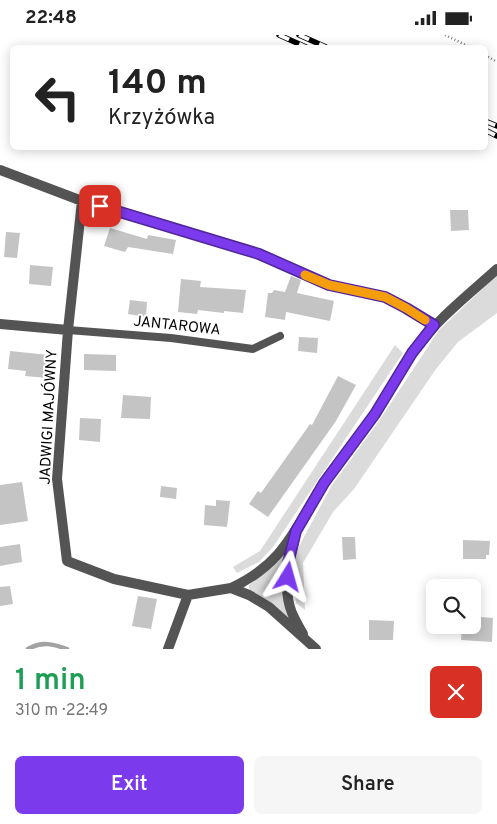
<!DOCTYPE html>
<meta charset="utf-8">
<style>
body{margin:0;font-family:Overpass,sans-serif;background:#f6f6f6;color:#222;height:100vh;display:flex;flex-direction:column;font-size:19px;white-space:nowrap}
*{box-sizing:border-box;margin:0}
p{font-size:16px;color:#767676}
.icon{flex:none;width:28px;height:28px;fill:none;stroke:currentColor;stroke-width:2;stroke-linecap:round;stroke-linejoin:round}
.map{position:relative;height:614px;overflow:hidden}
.side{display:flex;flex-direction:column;background:#fff;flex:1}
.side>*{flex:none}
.guide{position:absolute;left:10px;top:10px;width:478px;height:105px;border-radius:8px;box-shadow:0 2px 12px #0003;background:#fff;color:#222;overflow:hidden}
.tools{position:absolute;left:426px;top:544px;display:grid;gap:10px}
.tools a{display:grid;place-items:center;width:55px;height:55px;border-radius:8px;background:#fff;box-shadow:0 2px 12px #0003;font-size:25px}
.pin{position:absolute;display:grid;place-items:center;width:42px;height:42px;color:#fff;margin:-21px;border-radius:10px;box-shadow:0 2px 8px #0006}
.me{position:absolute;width:55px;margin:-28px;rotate:8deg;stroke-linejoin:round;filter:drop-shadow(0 0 4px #0008)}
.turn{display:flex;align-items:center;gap:18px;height:105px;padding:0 15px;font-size:22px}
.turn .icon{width:65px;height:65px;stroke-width:2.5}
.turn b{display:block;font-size:35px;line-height:42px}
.round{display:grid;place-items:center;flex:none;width:52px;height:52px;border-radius:8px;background:#f6f6f6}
.summary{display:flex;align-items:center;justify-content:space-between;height:85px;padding:0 15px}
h1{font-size:30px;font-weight:600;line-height:38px;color:#1e9e55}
.button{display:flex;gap:10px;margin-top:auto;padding:10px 15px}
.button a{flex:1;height:58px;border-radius:8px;background:#7c3aed;color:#fff;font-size:20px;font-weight:600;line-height:58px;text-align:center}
.button a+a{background:#f6f6f6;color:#222}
.status{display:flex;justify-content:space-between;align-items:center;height:35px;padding:0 25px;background:#fff;direction:ltr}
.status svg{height:14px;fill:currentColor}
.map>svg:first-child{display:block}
</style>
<div class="status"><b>22:48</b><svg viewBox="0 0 49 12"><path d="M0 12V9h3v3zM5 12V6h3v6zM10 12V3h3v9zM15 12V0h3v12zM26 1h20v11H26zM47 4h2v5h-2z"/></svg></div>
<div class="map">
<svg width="497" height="614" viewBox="0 0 497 614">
<rect width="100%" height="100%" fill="#fff"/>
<path fill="#dbdbdb" d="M 497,240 L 497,278 L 458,307 L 436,334 L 354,454 L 333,477 L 303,528 L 305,575 L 296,568 L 292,524 L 332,450 L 379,386 L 439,295 Z
M 395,310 L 403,318 L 273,512 L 259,527 L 237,538 L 233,532 L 260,516 Z
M 284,519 C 281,547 280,558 291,585 L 249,554 L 249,550 Z"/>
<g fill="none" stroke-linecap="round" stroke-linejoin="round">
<path stroke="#a2a2a2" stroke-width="4.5" d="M 28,614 C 42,606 53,609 67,614"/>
</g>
<path fill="#c4c4c4" d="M 450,175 L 468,175 L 469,195 L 451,196 Z
M 110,193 L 147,204 L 148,200 L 176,205 L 173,219 L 128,212 L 125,217 L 104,211 Z
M 6,197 L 20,198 L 17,223 L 4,222 Z
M 30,230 L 53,232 L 51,251 L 29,249 Z
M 291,241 L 301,245 L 297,258 L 334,266 L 330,286 L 286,277 L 285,285 L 265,282 L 268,258 L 272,258 L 274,255 L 285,257 Z
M 181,244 L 201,246 L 200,252 L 246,255 L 243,278 L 224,276 L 224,278 L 198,275 L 197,279 L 178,277 Z
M 130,265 L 147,267 L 146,282 L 128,279 Z
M 299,302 L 318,303 L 317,318 L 298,316 Z
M 10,316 L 49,320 L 47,343 L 25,341 L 26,336 L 8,334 Z
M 84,319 L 116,320 L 116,336 L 84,335 Z
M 338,341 L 356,350 L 336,386 L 268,482 L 249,469 L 258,456 L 261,458 L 310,389 L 312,390 Z
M 123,360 L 151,362 L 150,384 L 121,383 Z
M 80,383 L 101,384 L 100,407 L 79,405 Z
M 22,447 L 28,486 L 0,490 L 0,450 Z
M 161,451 L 177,453 L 176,464 L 160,462 Z
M 216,465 L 230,466 L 227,492 L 204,490 L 205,470 L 216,471 Z
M 342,502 L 355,502 L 356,524 L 343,525 Z
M 463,505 L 490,506 L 489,520 L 486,520 L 486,524 L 463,524 Z
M 20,509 L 22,527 L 0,531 L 0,512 Z
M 10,551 L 13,569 L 0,571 L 0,552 Z
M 138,561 L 157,564 L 151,594 L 132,591 Z
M 480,582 L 493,583 L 492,607 L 461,605 L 462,590 L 472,590 L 472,586 L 480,587 Z
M 369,585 L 394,586 L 393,605 L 369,605 Z"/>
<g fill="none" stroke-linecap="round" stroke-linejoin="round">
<path stroke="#767676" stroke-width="2.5" stroke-dasharray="1 2.5" stroke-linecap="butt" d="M 445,0 L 470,12
M 485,20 L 497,27"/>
<path stroke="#545454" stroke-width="8" d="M 68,295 L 171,303 L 253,314 L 280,301"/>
<path stroke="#545454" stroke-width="10" d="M 0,135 L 82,166 L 259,219 L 329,250 L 385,262 L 406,273 L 433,290
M 82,166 L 68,295 L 57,444 L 67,526 L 114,544 L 188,560 L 231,553 L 249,560 L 269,572 L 316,614
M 0,289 L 68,295
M 295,503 C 289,527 282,553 292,578 C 295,585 299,592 303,599
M 231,553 C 284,529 295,493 324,448 C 340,423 360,402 376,377 C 389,357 400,335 414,316 C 437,284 468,260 497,234
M 168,614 L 188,560"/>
<g stroke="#000" stroke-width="5.5">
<path id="rail" d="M 279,0 L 306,12
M 299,0 L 326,12
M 485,86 L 497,91
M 485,95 L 497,101"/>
</g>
<use href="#rail" stroke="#fff" stroke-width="4" stroke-dasharray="11" stroke-linecap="butt"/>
</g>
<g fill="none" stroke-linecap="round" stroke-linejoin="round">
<g stroke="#51269a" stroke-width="12">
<path id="route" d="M 100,171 L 259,219 L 329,250 L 385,262 L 406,273 L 434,290 L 412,318 L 375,379 L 324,448 L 296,496 L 288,528 L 288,542"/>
</g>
<use href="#route" stroke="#7c3aed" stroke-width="9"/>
<path stroke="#f59e0b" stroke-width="9" d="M 305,240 L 329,250 L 385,262 L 406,273 L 425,285"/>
</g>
<g text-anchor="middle" stroke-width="4" stroke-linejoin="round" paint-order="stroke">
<g font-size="15" fill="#000" stroke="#fff">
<text transform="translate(177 290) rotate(6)" y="5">JANTAROWA</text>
<text transform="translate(48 382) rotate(-87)" y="5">JADWIGI MAJÓWNY</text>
</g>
</g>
</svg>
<div class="tools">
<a><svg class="icon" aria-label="search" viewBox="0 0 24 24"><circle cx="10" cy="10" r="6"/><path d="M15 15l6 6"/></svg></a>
</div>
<div class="pin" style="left:100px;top:171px;background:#d93025"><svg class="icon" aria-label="arrive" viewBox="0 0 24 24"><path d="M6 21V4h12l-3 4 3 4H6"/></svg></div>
<svg class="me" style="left:288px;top:542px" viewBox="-20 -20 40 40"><path d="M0-17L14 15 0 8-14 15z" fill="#7c3aed" stroke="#fff" stroke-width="4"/></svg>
<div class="guide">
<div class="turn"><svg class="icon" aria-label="left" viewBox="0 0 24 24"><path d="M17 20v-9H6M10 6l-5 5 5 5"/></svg><div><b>140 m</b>Krzyżówka</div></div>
</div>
</div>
<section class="side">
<div class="summary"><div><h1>1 min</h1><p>310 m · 22:49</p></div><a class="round" style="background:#d93025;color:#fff"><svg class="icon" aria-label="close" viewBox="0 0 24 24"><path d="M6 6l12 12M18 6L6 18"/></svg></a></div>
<div class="button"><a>Exit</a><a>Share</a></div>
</section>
